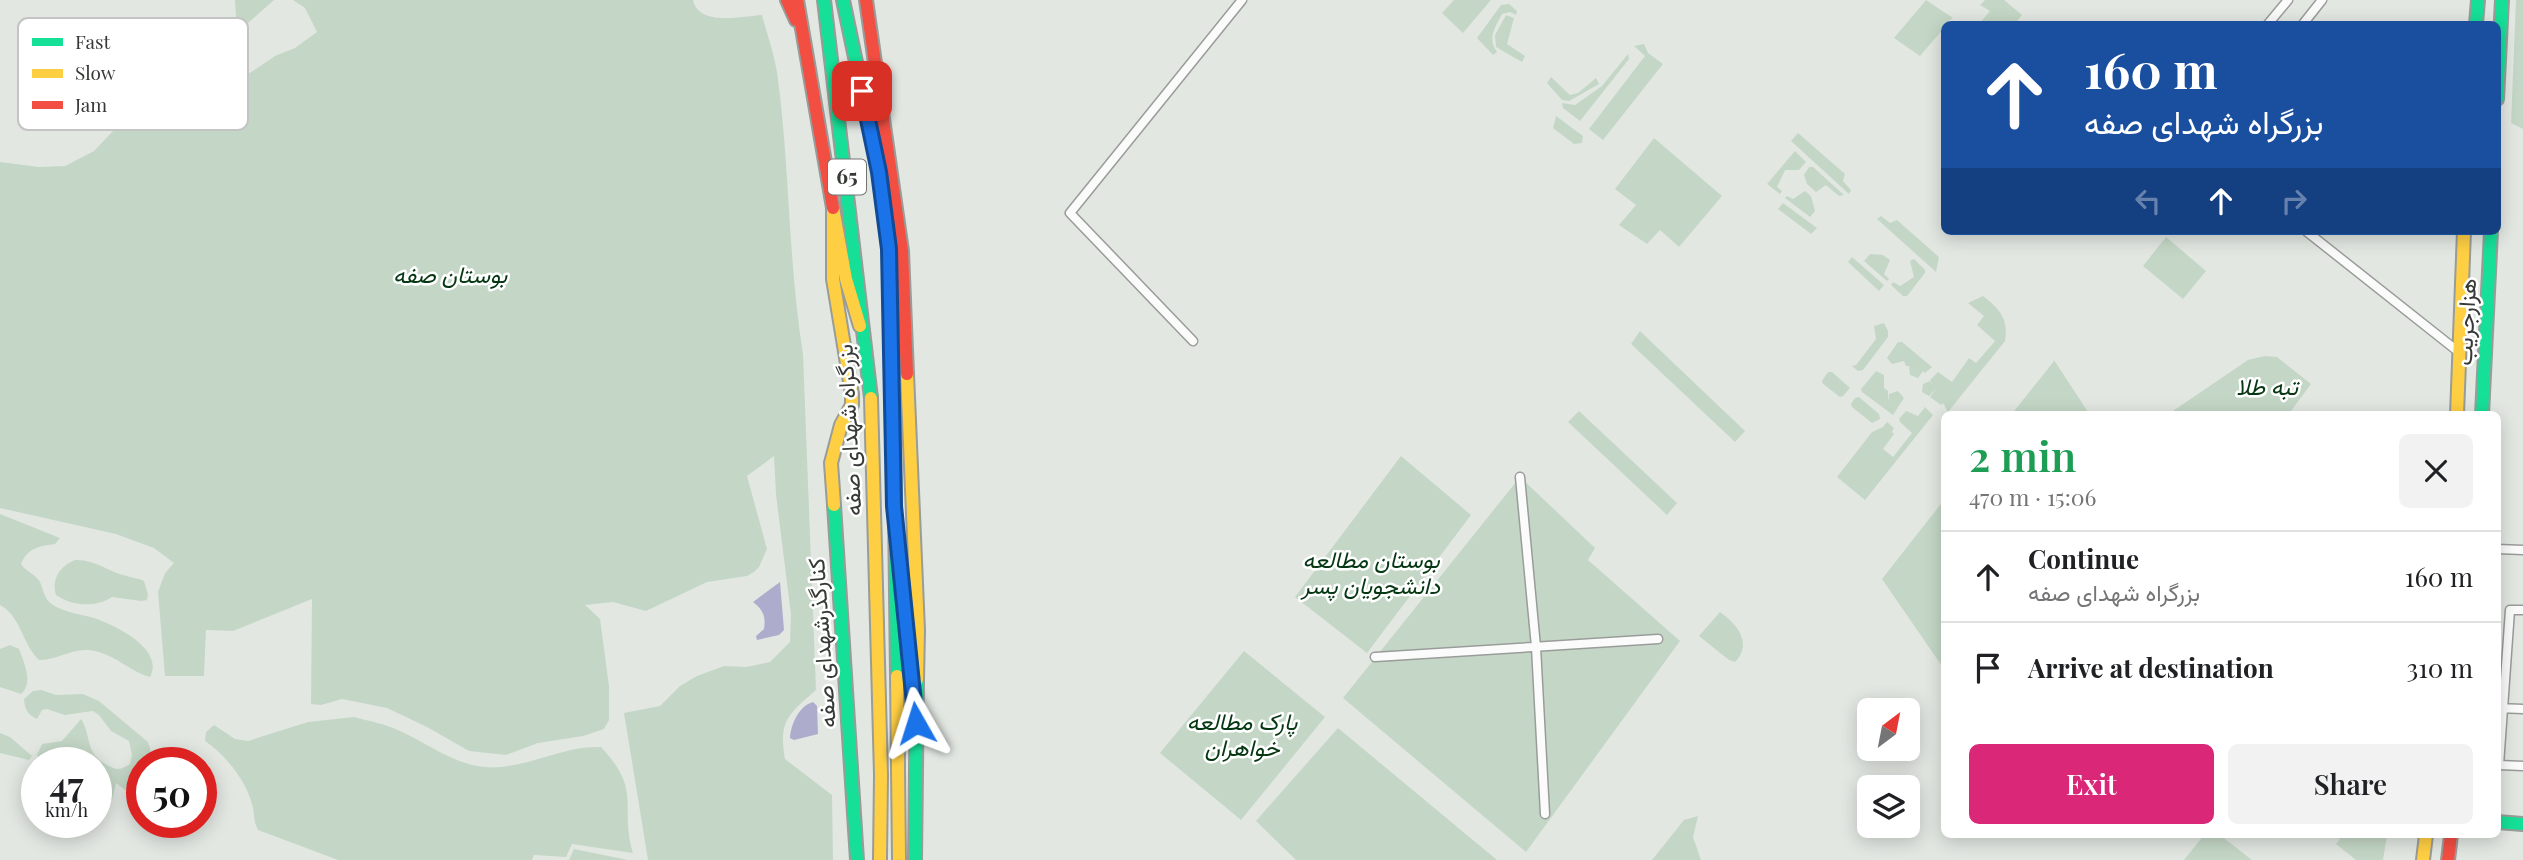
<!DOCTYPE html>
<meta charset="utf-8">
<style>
body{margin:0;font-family:"Playfair Display",Vazirmatn,serif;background:#f2f2f2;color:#202124;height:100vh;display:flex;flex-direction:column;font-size:26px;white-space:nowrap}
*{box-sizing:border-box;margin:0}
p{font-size:23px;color:#757577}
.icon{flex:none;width:38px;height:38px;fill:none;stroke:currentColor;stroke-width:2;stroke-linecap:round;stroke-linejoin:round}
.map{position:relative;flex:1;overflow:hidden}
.side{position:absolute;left:1941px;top:411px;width:560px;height:427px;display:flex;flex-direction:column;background:#fff;border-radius:10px;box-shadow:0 4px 18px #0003}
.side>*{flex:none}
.guide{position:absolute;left:1941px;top:21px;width:560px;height:214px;border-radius:10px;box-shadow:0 4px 18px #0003;background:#1a4fa0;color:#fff;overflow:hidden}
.needle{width:46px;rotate:32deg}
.controls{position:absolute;left:1857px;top:698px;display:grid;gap:14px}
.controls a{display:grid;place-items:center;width:63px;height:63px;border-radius:10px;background:#fff;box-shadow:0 4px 18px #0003;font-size:35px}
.speed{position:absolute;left:21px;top:747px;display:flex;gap:14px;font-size:35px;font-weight:700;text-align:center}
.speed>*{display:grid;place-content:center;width:91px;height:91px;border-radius:50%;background:#fff;box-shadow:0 4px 18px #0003;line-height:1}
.speed small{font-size:18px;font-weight:400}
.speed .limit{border:10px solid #d22;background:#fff;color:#111}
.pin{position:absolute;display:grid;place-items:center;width:60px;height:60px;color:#fff;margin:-30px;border-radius:14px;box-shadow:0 4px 10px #0006}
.me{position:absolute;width:77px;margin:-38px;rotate:354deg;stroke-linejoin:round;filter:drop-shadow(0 0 5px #0008)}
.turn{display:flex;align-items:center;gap:24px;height:147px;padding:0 28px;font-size:32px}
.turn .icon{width:91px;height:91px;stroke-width:2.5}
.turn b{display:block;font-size:49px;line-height:60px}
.lanes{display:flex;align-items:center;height:66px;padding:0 28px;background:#0003;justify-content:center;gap:35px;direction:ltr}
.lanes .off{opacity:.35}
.round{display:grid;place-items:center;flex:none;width:74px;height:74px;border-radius:10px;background:#f2f2f2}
.head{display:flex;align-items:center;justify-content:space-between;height:119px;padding:0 28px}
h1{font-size:42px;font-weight:600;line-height:52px;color:#1e9e55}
.action{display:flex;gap:14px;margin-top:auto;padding:14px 28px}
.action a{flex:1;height:80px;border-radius:10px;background:#db2777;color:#fff;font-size:28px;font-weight:600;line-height:80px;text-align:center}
.action a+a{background:#f2f2f2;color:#202124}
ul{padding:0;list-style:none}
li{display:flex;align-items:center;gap:21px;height:91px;padding:0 28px;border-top:2px solid #e0e0e0}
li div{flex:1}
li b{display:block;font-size:26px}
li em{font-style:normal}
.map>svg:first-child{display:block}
</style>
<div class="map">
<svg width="2523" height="860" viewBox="0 0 2523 860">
<rect width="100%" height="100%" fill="#e2e7e2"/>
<path fill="#c4d7c6" d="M 235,0 L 274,0 L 248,23 L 236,18 Z
M 293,0 L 693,0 C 699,27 742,16 762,15 C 767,34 774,53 777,72 C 790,165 788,261 803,354 L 816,690 C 789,714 778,721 785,759 L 832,795 L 833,860 L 648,860 L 624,713 L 660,706 L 680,686 L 697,676 L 724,666 L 746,667 L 770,662 L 790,642 L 791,615 L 776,495 L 774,456 L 747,476 L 767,549 L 759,567 L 754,572 L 747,576 L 707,582 L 646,611 L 613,602 L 585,605 L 600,619 L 609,686 L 609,720 L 604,729 L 583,736 L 538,743 L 506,755 L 469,751 L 427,727 L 387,708 L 342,699 L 321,705 L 311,704 L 312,599 L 233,631 L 206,630 L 204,676 L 165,676 L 158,592 L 165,573 L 174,563 L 154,548 L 116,534 L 0,508 L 0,162 L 39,167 L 65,166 L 94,151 L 114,130 L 137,121 L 162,108 L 191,105 L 223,95 L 238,81 L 275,56 L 295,48 L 317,32 L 305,8 Z
M 1454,0 L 1491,0 L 1463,33 L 1442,13 Z
M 1926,0 L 1953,18 L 1944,24 L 1944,28 L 1920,56 L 1894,38 Z
M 1985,0 L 2004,0 L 2022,15 L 2015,24 L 1979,24 L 1990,11 L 1980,5 Z
M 2516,0 L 2523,0 L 2523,129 L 2511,123 Z
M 1509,4 L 1517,11 L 1516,15 L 1510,12 L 1502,14 C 1495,28 1487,38 1497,52 L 1493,55 L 1477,38 L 1501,5 Z
M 1506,15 L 1514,18 L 1507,44 L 1525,56 L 1522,62 L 1496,47 L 1495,35 Z
M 1644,44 L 1648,53 L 1663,64 L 1603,140 L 1589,129 L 1645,56 L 1634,46 Z
M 1628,54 L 1629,59 L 1580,121 L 1563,108 L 1562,103 L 1575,105 L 1602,86 Z
M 1551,77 L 1570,95 L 1578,93 L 1596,78 L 1599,84 L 1569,101 L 1562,100 L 1547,83 Z
M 1556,116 L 1583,136 L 1582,143 L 1574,144 L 1553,128 Z
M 1798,133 L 1845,174 L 1843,181 L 1851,190 L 1849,194 L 1791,141 Z
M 1654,138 L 1722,196 L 1679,247 L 1660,230 L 1647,244 L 1619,225 L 1636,205 L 1615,189 Z
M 1795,151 L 1806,162 L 1799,170 L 1785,170 L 1777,187 L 1782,191 L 1780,194 L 1767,184 Z
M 1809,167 L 1813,167 L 1844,195 L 1839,196 L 1826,185 L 1816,192 L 1807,184 L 1804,175 Z
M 1805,191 L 1811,196 L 1815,211 L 1810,217 L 1785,198 L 1787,196 L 1793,199 Z
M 1783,203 L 1817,228 L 1811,234 L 1778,209 Z
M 1881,216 L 1890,223 L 1897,220 L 1939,257 L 1936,272 L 1877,219 Z
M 2166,237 L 2206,271 L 2183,299 L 2143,266 Z
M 1870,254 L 1883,255 L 1890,260 L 1884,274 L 1889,279 L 1887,281 L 1864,261 Z
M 1852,257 L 1884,285 L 1879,291 L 1848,262 Z
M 1914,259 L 1925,270 L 1925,273 L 1907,296 L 1903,296 L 1891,285 L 1893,282 L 1900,286 L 1914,277 L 1910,261 Z
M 1983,296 C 1999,308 2009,319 2005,341 L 1948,412 L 1943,403 L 1941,405 L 1930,397 L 1936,389 L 1929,396 L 1922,392 L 1923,384 L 1930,381 L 1933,385 L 1930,380 L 1938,372 L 1952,382 L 1969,358 L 1976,363 L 1995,341 L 1977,325 L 1984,316 L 1968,303 Z
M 1884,323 L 1888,331 L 1888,337 L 1863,370 L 1858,371 L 1852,366 L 1856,365 L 1876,339 L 1874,326 Z
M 1640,331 L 1745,431 L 1735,442 L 1631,344 Z
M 1898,342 L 1902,342 L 1932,367 L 1925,373 L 1923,371 L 1918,378 L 1910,375 L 1909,366 L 1906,366 L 1904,361 L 1892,364 L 1887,358 Z
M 2265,356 L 2277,357 L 2311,384 L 2288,415 L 2167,415 L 2248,360 Z
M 2054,360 L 2090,415 L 2011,415 L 2054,361 Z
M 1876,371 L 1884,375 L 1884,388 L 1888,391 L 1888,403 L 1889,394 L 1898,391 L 1904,398 L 1893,415 L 1862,392 L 1861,389 Z
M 1828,372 L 1832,372 L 1850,388 L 1843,396 L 1840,397 L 1823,384 L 1822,381 Z
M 1859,397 L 1879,414 L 1880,419 L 1872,423 L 1852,407 L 1851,404 L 1855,398 Z
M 1925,407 L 1933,415 L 1865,500 L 1837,477 L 1872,432 L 1883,427 L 1887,422 L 1894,428 L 1892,432 L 1894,434 L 1883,449 L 1893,457 L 1912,433 L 1900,422 L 1899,419 L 1906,411 L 1918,416 Z
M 1579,411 L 1677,503 L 1667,515 L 1568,422 Z
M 1401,456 L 1471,515 L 1367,653 L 1295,597 Z
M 1520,477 L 1595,548 L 1588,560 L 1680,641 L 1526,852 L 1343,698 Z
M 1944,500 L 1944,669 L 1882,579 Z
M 0,514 L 60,538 L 55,544 C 40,546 27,548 21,564 C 26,572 36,574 40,582 C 44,591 44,599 53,605 C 66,613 80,614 94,618 C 115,625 165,649 150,677 C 128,671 113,652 88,650 C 71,649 56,660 39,660 C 22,644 21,616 0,605 Z
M 75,560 C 94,559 109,572 127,576 C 133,578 138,578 144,581 L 148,594 L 147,600 L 141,601 L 112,597 C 96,608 71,606 56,595 C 51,579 60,566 75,560 Z
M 1720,612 C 1737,624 1753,643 1735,662 L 1729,660 L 1699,636 Z
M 10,645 L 19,649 C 24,663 34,683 21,694 L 0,687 L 0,649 Z
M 1244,651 L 1325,717 L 1241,820 L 1160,753 Z
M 41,690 L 56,695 L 83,694 L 99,701 L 148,742 L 154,762 L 142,763 L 142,772 L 138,772 C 136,779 139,784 137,791 L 128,792 L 116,783 L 112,800 L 102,800 L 96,797 L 96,763 L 41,763 L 37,755 L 42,744 L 62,741 L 81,719 C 93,738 83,752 109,766 C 118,771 122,769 130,764 L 132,755 L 129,741 L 111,731 L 99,715 L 93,711 L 65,715 L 47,709 L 42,710 L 37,719 C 27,714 25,710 24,699 L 33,691 Z
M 354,717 C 369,721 386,724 400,731 C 427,743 455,765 485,767 C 526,770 561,745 601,747 C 643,792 619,804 633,853 L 572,844 L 566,857 L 534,855 L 532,860 L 338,860 L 258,830 C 253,820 255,818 253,808 C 248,783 226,755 205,741 L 206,732 L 214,725 L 235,739 L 248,741 L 308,722 Z
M 1338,728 L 1497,860 L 1296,860 L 1256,821 Z
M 0,733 L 10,737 L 32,756 L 29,760 L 0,753 Z
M 1698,816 L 1693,837 L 1701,860 L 1652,860 L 1684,820 Z
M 2204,835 L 2220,835 L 2252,860 L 2184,860 Z
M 2335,835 L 2387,835 L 2383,860 L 2356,860 L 2336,844 L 2340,839 Z
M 574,849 L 628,860 L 569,860 Z"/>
<path fill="#adaccd" d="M 780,582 L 784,630 L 779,635 L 757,640 L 756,636 L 764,629 C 766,616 763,610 753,602 Z
M 813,702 L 817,706 L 818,734 L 794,740 L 790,738 C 791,724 799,706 813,702 Z"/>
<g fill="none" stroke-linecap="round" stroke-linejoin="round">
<g stroke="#999c99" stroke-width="11">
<path id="street" d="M 2268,24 L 2288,0
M 2303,24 L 2322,0
M 2306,231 L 2460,353
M 1193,341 L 1070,213 L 1242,0
M 1520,477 L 1536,647 L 1545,814
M 2497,549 L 2523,550
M 2523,610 L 2510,610 L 2499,765 L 2523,766
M 1375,657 L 1658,639
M 2497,708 L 2523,709"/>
</g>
<g stroke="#999c99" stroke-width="16">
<path id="fast" d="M 824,0 L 871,398
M 843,0 L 879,172 L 889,249 L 893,342 L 897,676
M 2476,24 L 2478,0
M 2497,99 L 2502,0
M 2482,415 L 2491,231
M 834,505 L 857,860
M 2497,822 L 2523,824
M 915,860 L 917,680"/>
</g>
<g stroke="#999c99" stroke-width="16">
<path id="slow" d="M 833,208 L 846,279 L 860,326
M 833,208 L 833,279 L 852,394 L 852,405 L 841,425 L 831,463 L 834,505
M 907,374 L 918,630 L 917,680
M 871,398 L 881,775 L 880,860
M 2457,415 L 2464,231
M 902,595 L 911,674
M 897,676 L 899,860
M 2423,860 L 2426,835"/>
</g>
<g stroke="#999c99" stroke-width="16">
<path id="jam" d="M 787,0 L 796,20
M 797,0 L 833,208
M 866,0 L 902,251 L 907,374
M 2448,860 L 2451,835"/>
</g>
<use href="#street" stroke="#fbfbfb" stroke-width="8"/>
<use href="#fast" stroke="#16e098" stroke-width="12"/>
<use href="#slow" stroke="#ffcf43" stroke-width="12"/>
<use href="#jam" stroke="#f24e42" stroke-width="12"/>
</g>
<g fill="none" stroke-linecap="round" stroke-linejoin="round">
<g stroke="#114b97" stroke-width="18">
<path id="route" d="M 862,91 L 879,172 L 889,249 L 894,506 L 916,723"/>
</g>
<use href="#route" stroke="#1a73e8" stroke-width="12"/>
</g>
<g text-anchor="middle" stroke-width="5" stroke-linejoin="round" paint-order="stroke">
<rect fill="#fff" stroke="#727472" stroke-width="2" x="828" y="159.5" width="38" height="35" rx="5"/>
<g font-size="21" font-weight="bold" fill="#363936">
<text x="847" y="184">65</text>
</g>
<g font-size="23" font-style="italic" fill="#053712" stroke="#fff">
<text x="450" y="283">بوستان صفه</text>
<text x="2267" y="395">تبه طلا</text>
<text x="1371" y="568">بوستان مطالعه<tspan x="1371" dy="26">دانشجویان پسر</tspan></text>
<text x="1242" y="730">پارک مطالعه<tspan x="1242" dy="26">خواهران</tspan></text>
</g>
<g font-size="23" fill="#363936" stroke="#fff">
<text transform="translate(2466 322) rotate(-87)" y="8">هزارجریب</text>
<text transform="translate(849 430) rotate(-93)" y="8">بزرگراه شهدای صفه</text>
<text transform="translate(822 643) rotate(-94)" y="8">کنارگذرشهدای صفه</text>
</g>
</g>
<rect x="18" y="18" width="230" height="112" rx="10" fill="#fff" stroke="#c3c4c3" stroke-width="2"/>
<rect x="32" y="38" width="31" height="8" fill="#16e098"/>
<rect x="32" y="69" width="31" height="9" fill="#ffcf43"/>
<rect x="32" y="101" width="31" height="8" fill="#f24e42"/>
<g font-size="19" fill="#363936">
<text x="75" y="49">Fast</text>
<text x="75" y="80">Slow</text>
<text x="75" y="112">Jam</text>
</g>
</svg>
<div class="controls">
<a><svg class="needle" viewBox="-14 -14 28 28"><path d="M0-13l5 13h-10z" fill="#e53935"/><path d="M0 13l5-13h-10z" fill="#757577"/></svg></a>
<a><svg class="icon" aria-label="layers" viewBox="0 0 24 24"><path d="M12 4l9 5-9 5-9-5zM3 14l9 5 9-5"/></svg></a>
</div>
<div class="speed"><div>47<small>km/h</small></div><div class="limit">50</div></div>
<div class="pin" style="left:862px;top:91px;background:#d93025"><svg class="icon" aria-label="arrive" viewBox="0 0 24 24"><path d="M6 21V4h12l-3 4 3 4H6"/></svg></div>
<svg class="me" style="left:916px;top:723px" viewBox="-20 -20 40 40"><path d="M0-17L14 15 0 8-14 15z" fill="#1a73e8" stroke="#fff" stroke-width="4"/></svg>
<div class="guide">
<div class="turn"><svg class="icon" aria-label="ahead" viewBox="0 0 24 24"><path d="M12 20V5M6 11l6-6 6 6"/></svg><div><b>160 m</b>بزرگراه شهدای صفه</div></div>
<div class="lanes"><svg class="icon off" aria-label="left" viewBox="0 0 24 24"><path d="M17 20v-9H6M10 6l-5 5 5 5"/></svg><svg class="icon" aria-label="ahead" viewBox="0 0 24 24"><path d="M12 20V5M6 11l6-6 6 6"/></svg><svg class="icon off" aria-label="right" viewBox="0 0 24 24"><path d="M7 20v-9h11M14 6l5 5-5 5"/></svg></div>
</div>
<section class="side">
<div class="head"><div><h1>2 min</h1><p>470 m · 15:06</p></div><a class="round"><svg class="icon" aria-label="close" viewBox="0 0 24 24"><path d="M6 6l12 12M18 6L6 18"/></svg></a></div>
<ul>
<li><svg class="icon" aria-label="ahead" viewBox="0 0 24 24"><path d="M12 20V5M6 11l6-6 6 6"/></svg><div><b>Continue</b><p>بزرگراه شهدای صفه</p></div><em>160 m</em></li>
<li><svg class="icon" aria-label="arrive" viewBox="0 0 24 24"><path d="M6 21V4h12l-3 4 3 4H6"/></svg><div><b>Arrive at destination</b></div><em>310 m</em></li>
</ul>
<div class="action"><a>Exit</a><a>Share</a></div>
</section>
</div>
